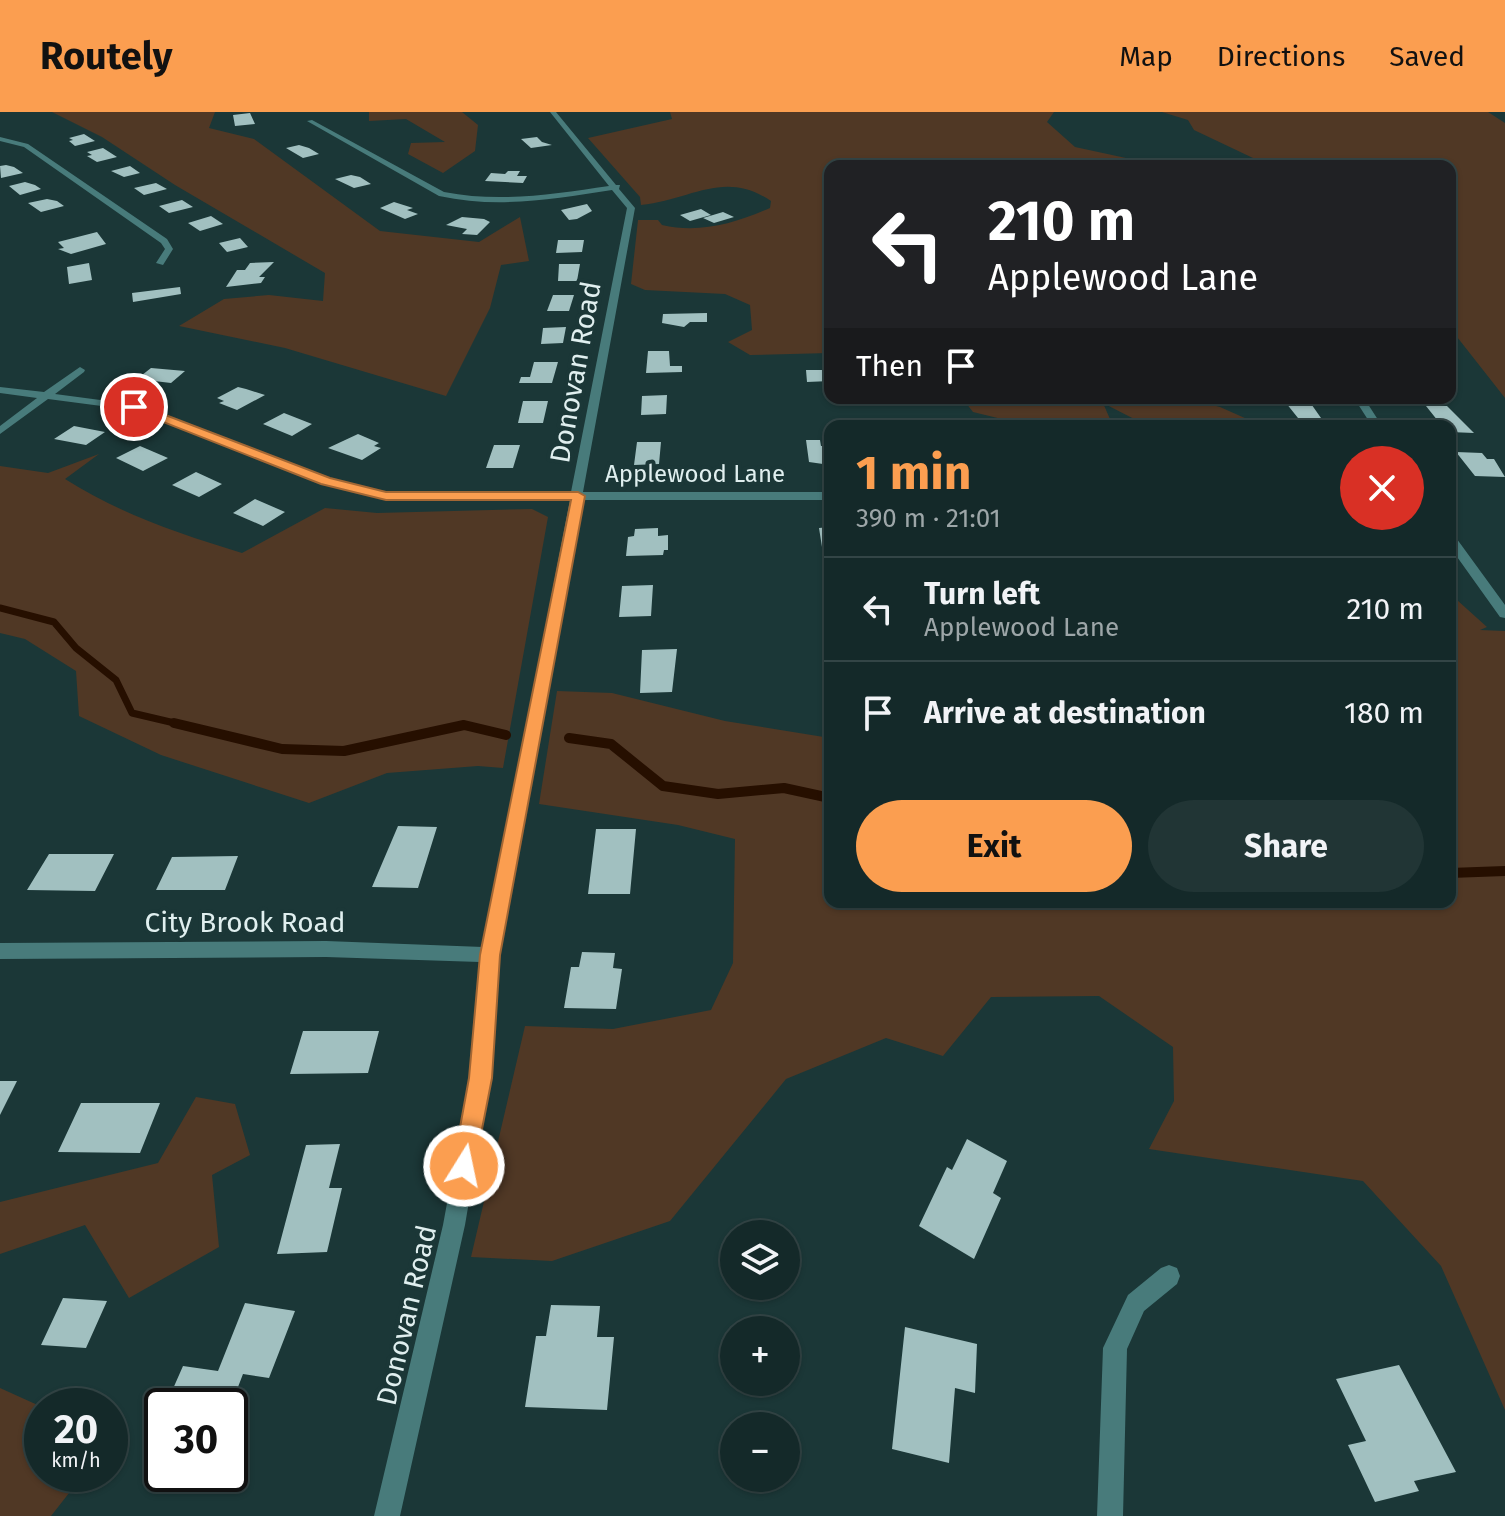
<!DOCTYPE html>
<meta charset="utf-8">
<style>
body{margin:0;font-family:"Fira Sans",sans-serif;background:#213535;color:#f1f3f6;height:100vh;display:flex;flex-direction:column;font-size:30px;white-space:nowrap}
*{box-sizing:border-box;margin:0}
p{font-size:26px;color:#9da6a8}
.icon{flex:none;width:44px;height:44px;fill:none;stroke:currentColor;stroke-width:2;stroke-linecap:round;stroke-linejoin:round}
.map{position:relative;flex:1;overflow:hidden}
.sheet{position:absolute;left:824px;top:308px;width:632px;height:488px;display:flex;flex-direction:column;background:#142929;border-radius:16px;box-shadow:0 2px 6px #0004,0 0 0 2px #334546}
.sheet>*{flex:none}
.hud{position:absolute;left:824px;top:48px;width:632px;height:244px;border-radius:16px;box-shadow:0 2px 6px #0004,0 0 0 2px #334546;background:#202124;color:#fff;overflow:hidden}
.controls{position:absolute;left:720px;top:1108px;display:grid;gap:16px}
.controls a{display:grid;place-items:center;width:80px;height:80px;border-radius:50%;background:#142929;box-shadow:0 2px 6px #0004,0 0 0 2px #334546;font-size:40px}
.speed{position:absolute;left:24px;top:1276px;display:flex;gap:16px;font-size:40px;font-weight:700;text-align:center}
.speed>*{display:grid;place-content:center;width:104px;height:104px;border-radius:50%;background:#142929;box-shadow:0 2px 6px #0004,0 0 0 2px #334546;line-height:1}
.speed small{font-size:20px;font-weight:400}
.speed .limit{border:4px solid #111;border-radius:12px;background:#fff;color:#111}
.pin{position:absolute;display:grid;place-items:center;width:68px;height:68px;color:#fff;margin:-34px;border:4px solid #fff;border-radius:50%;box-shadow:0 2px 8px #0007}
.me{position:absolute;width:88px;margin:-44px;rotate:10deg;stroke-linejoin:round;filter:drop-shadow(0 0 6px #0008)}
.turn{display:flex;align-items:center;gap:28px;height:168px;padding:0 32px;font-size:36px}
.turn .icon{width:104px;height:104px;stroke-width:2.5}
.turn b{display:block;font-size:56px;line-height:68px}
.then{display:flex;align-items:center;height:76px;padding:0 32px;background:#0003;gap:16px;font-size:30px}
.round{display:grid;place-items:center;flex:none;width:84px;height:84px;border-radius:42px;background:#213535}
.summary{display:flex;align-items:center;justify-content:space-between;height:136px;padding:0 32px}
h1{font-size:48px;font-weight:700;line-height:60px;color:#fb9e50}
.action{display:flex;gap:16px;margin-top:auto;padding:16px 32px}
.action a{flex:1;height:92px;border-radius:48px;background:#fb9e50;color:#111;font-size:32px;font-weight:700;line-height:92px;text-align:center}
.action a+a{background:#213535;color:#f1f3f6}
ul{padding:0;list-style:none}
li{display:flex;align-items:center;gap:24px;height:104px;padding:0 32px;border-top:2px solid #334546}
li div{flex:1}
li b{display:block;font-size:30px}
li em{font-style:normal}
header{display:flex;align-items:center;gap:48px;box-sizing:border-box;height:112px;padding:0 40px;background:#fb9e50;color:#111}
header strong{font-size:38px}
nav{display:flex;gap:44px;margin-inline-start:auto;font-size:28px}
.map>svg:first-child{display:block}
</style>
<header>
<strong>Routely</strong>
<nav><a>Map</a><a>Directions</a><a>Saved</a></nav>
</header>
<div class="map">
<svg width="1505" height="1404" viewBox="0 0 1505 1404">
<rect width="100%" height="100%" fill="#1b3737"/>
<path fill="#503825" d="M 52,0 L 215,0 L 209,16 L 254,27 L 380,119 L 479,130 L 520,105 L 529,149 L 501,153 L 490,196 L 446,284 L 285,236 L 179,214 L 224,187 L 269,183 L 323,189 L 325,161 L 175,73 L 102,25 Z
M 369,0 L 462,0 L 478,13 L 475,39 L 443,61 L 408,42 L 411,31 L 445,30 L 406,7 L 369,9 Z
M 670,0 L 1054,0 L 1047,10 L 1075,35 L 1163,54 L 830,54 L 830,241 L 750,243 L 728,230 L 752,218 L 750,193 L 725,182 L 645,178 L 631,172 L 638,108 L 658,108 L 662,113 C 700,122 735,111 770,96 L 771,89 C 724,57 691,88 641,93 L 640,85 L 588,26 L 672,7 Z
M 1162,0 L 1488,0 L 1505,11 L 1505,286 L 1450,216 L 1450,54 L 1245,54 L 1253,46 L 1194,18 L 1188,8 Z
M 962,286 L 1184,286 L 1220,295 L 1256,311 L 1159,314 L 1140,310 L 1103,291 L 1113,314 L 1030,314 L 973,300 Z
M 99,342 L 65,367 C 120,402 180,422 242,441 L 325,396 L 377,401 L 532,397 L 548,405 L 503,656 L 478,654 L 387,661 L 309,691 L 161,643 L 79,604 L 76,559 L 25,527 L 0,521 L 0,354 L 48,361 Z
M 1450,488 L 1457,488 L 1487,515 L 1480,518 L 1505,519 L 1505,1298 L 1441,1154 L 1363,1069 L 1149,1037 L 1174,989 L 1173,935 L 1099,884 L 991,885 L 943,944 L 886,926 L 786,967 L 670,1109 L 552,1149 L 471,1145 L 525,914 L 613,917 L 711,898 L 733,851 L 735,727 L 678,713 L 539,692 L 557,579 L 612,581 L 725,609 L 830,626 L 830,790 L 1450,790 Z
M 196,985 L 235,992 L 250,1043 L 212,1063 L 219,1135 L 129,1186 L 85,1113 L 0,1142 L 0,1090 L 158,1051 Z
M 0,1276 L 42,1295 L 42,1362 L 84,1362 L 51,1404 L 0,1404 Z"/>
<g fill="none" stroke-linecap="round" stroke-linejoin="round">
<path stroke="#260f00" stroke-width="7" d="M 0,496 L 54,510 L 76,536 L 116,568 L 132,601 L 183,613"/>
<path stroke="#260f00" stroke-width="10" d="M 174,611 L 282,637 L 344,639 L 464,613 L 506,623
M 569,626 L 611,632 L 663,674 L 718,682 L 784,676 L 830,686
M 1450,761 L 1505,759"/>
</g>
<path fill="#a1c0c0" d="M 250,1 L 255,12 L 235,14 L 233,3 Z
M 84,22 L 95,29 L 75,34 L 69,29 L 73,28 L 69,26 Z
M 537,25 L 542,30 L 552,33 L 531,36 L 521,27 Z
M 299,33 L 309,36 L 319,42 L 303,46 L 286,36 Z
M 103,36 L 117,45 L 97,50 L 87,44 L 92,43 L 87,40 Z
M 6,53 L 14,55 L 23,61 L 1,66 L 0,54 Z
M 130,54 L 140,61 L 124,65 L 111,59 Z
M 508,59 L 520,59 L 517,64 L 527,64 L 523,71 L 485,69 L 491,61 L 505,62 Z
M 351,63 L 360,65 L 371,72 L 354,76 L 335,67 Z
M 25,70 L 35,73 L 41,77 L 20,83 L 9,74 Z
M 156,71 L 167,77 L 144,83 L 134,76 Z
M 47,87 L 57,89 L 64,94 L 41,100 L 28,91 Z
M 182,88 L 193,95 L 169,101 L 159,94 Z
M 394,90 L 413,96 L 407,98 L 418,102 L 405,107 L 380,96 Z
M 587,92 L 592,99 L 577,107 L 569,108 L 561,98 Z
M 701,97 L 711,103 L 690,109 L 680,103 Z
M 723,100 L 734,105 L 714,111 L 703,106 Z
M 211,104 L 223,112 L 200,119 L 188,111 Z
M 462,105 L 484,107 L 490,110 L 477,123 L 462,122 L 467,117 L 446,113 Z
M 97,120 L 106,132 L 71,142 L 58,137 L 64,136 L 58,130 Z
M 240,126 L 248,135 L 227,140 L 219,131 Z
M 558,128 L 584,128 L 582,140 L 556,141 Z
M 274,150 L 259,165 L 265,165 L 261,171 L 226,175 L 237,158 L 245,158 L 250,151 Z
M 89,151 L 92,168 L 69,172 L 67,155 Z
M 559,152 L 580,152 L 577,169 L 558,169 Z
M 180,175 L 181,182 L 133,190 L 132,181 Z
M 553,183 L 574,183 L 569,199 L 547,199 Z
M 707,201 L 707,210 L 690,210 L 684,215 L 662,211 L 663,202 Z
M 566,215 L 563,231 L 541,232 L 543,216 Z
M 648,239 L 669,239 L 670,254 L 682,254 L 682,260 L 646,261 Z
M 534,250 L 558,250 L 552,271 L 519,271 L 521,265 L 530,265 Z
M 151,256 L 185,259 L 171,271 L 137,267 Z
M 806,258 L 830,258 L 830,269 L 807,270 Z
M 238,275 L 246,277 L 265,283 L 237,298 L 219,291 L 224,289 L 217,286 Z
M 667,283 L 666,302 L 641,303 L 642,284 Z
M 1282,286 L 1307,286 L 1321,306 L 1298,306 Z
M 523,289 L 548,289 L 543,311 L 518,311 Z
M 1426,294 L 1447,294 L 1474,321 L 1450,320 L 1450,314 L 1442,314 Z
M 284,301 L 312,312 L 292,324 L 263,312 Z
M 74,314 L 105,320 L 86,333 L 54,327 Z
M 358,322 L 379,331 L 374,334 L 381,336 L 362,348 L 328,336 Z
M 806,328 L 820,328 L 821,334 L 830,334 L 830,353 L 809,350 Z
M 637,330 L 661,330 L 659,352 L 634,353 Z
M 494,333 L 520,333 L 513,356 L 486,356 Z
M 140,334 L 168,346 L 143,359 L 116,346 Z
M 1456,340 L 1482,341 L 1487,347 L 1494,347 L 1505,365 L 1475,364 Z
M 196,360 L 222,372 L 199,385 L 172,373 Z
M 255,387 L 285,400 L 263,414 L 233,401 Z
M 830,415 L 830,435 L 822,435 L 819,416 Z
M 658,416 L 658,424 L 668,423 L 668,438 L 664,438 L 663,443 L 626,444 L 628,425 L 634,424 L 635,417 Z
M 653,473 L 651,504 L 619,505 L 622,474 Z
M 677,537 L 672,580 L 640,581 L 642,538 Z
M 398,714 L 437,715 L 418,776 L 372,775 Z
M 596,717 L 636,717 L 630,782 L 588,782 Z
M 49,742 L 114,742 L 95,779 L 27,778 Z
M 238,744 L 225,778 L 156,778 L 172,745 Z
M 582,840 L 615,841 L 613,856 L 622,857 L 616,897 L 564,896 L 571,855 L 579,855 Z
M 303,919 L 379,919 L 368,961 L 290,962 Z
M 0,969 L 17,969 L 0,1003 Z
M 81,991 L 160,991 L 140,1041 L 58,1040 Z
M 967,1027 L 1007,1049 L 993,1081 L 1001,1086 L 974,1147 L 919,1114 L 947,1055 L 952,1058 Z
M 340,1032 L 329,1076 L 342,1076 L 327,1140 L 277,1142 L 306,1033 Z
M 63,1186 L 107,1189 L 86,1236 L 41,1233 Z
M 245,1191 L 295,1199 L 269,1266 L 243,1262 L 233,1288 L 227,1287 L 225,1294 L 193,1294 L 198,1283 L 172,1279 L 183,1254 L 218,1259 Z
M 551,1193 L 600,1194 L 597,1225 L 614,1225 L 607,1298 L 525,1295 L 536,1224 L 546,1224 Z
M 905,1215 L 977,1232 L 975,1281 L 955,1276 L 949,1351 L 892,1337 Z
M 1399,1253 L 1456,1360 L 1414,1369 L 1419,1379 L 1375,1390 L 1348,1333 L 1366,1329 L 1336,1267 Z"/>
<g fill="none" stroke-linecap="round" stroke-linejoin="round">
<path fill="#487b7b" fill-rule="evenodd" d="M 550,0 L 556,0 L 616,73 L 620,73 L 619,77 L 635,96 L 583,380 L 830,380 L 830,388 L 582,388 L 499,843 L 490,966 L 465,1113 L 400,1404 L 374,1404 L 443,1113 L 470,966 L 480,850 L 326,845 L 0,847 L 0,831 L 326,829 L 483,835 L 570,388 L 386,388 L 322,371 L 132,298 L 48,287 L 0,322 L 0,314 L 37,286 L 0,281 L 0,275 L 44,280 L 80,255 L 85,258 L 84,260 L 55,282 L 138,293 L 330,367 L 386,380 L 571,380 L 627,96 L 612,78 C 554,87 498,97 439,84 L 307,9 L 312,8 L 444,80 C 500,91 554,82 609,74 Z
M 0,25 L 28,32 L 167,127 L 173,137 L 163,153 L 156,151 L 165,137 L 161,131 L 24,35 L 0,29 Z
M 1354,286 L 1364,286 L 1382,314 L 1372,314 Z
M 1450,422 L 1454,423 L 1505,493 L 1505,506 L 1500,505 L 1450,435 Z
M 1169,1153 L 1177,1156 L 1180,1164 L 1177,1172 L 1144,1199 L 1127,1237 L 1123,1404 L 1097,1404 L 1103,1236 L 1128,1183 L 1161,1156 Z"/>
</g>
<path fill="#fb9e50" stroke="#a36734" stroke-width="2" d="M 134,291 L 330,366 L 386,380 L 578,380 L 585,384 L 500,843 L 492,966 L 473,1063 L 464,1066 L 456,1063 L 453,1054 L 469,966 L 480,843 L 571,388 L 386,388 L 321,372 L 130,297 L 128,295 Z"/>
<g text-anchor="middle" stroke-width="8" stroke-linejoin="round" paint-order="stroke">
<g font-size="24" fill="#e0efef" stroke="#1b3737">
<text x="695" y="370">Applewood Lane</text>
</g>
<g font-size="28" fill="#e0efef" stroke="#1b3737">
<text transform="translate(575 260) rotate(-80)" y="10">Donovan Road</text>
<text x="245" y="820">City Brook Road</text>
<text transform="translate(406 1203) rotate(-77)" y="10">Donovan Road</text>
</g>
</g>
</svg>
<div class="controls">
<a><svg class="icon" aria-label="layers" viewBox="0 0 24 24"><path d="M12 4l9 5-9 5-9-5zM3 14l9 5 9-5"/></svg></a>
<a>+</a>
<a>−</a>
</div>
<div class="speed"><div>20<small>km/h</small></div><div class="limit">30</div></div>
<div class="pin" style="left:134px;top:295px;background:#d93025"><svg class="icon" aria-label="arrive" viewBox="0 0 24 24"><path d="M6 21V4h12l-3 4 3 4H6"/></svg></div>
<svg class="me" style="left:464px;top:1054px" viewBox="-20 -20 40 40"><circle r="17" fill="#fb9e50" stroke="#fff" stroke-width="3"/><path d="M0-11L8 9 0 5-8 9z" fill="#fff"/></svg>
<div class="hud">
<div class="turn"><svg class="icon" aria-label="left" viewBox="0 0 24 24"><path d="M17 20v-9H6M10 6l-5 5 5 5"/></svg><div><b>210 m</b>Applewood Lane</div></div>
<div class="then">Then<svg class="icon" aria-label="arrive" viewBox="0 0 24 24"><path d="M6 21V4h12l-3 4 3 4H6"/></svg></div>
</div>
<section class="sheet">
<div class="summary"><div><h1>1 min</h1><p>390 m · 21:01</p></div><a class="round" style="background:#d93025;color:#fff"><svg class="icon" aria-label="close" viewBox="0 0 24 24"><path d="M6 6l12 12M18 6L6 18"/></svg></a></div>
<ul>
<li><svg class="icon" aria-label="left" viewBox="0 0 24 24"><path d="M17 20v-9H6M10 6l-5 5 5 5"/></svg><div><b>Turn left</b><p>Applewood Lane</p></div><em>210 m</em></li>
<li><svg class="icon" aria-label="arrive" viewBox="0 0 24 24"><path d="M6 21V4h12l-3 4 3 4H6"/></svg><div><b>Arrive at destination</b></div><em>180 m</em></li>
</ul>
<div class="action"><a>Exit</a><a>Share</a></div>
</section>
</div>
